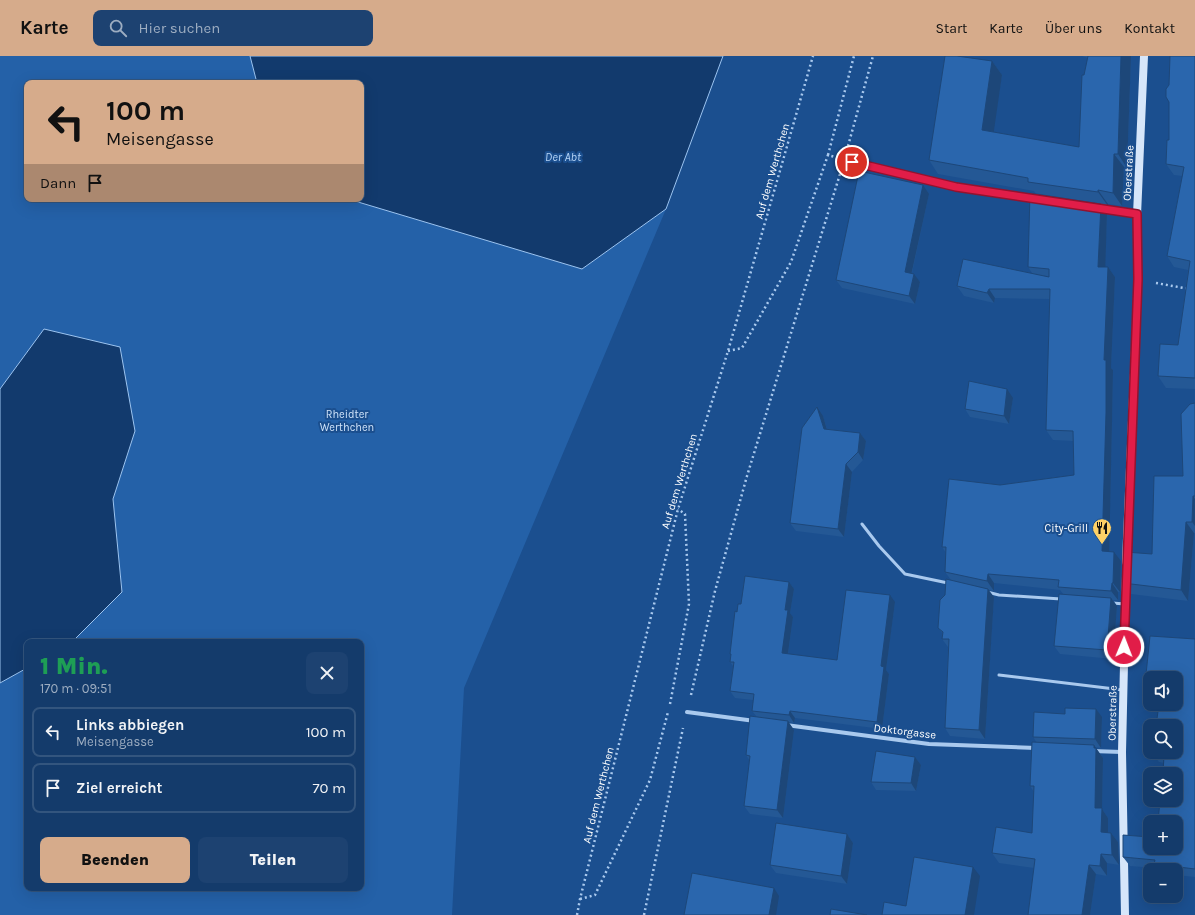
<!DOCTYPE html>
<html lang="de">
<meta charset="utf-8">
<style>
body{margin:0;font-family:Karla,sans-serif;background:#1d4271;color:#f1f3f6;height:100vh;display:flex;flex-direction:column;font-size:15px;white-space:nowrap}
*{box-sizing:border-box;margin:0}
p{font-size:13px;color:#9dadc1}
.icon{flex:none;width:22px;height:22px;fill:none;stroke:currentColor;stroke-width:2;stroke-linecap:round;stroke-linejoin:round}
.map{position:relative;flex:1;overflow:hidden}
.sheet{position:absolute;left:24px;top:583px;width:340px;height:252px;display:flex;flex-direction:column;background:#143b6b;border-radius:8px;box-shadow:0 4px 16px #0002,0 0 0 1px #33557e}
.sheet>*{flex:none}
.top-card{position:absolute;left:24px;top:24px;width:340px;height:122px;border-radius:8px;box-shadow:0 4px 16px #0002,0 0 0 1px #33557e;background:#d6ab8b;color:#111;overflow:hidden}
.controls{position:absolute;left:1143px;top:615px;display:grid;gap:8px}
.controls a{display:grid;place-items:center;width:40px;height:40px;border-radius:8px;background:#143b6b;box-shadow:0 4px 16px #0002,0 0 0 1px #33557e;font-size:20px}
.pin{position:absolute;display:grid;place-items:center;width:34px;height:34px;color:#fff;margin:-17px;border:2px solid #fff;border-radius:50%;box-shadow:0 1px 4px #0007}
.me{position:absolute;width:44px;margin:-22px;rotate:1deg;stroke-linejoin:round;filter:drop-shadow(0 0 3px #0008)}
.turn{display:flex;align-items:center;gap:14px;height:84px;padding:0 16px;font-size:18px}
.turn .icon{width:52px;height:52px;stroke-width:2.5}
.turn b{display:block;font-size:28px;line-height:34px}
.then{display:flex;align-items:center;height:38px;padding:0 16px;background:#0003;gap:8px;font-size:15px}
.round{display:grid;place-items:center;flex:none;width:42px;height:42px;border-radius:8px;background:#1d4271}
.summary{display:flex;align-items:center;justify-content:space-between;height:68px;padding:0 16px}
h1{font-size:24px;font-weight:800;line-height:30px;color:#1e9e55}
.button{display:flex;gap:8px;margin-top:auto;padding:8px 16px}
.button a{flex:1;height:46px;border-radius:8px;background:#d6ab8b;color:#111;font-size:16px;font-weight:800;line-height:46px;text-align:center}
.button a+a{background:#1d4271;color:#f1f3f6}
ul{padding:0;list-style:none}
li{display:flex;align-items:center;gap:12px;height:50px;margin:0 8px 6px;padding:0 8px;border:2px solid #33557e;border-radius:8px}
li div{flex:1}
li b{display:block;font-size:15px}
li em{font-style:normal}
header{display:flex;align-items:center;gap:24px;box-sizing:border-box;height:56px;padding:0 20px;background:#d6ab8b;color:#111}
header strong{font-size:19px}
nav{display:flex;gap:22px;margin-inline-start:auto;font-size:14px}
.search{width:280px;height:36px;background:#1d4271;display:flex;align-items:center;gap:10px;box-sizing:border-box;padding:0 14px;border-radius:8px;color:#9dadc1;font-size:15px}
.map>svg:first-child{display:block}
</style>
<header>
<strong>Karte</strong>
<div class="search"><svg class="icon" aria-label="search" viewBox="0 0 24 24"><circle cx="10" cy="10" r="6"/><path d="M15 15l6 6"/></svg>Hier suchen</div>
<nav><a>Start</a><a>Karte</a><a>Über uns</a><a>Kontakt</a></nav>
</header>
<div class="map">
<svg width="1195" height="859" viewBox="0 0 1195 859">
<rect width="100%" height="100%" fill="#1b4f8f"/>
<path fill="#2461a8" d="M 0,0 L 250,0 L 257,27 L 27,27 L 27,143 L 348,143 L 582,213 L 666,153 L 464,632 L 452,859 L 0,859 L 0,627 L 27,612 L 27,832 L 361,832 L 361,586 L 72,586 L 122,536 L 113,443 L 135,375 L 44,273 L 0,333 Z"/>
<path fill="#123a6d" stroke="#9cc4f0" d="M 250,0 L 723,0 L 666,153 L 582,213 L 348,143 L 361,143 L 361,27 L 257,27 Z
M 44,273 L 120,291 L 135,375 L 113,443 L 122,536 L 72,586 L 27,586 L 27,612 L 0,627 L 0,333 Z"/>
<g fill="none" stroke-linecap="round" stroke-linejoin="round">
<path stroke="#a9c9ee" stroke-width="2.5" stroke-dasharray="2 3" stroke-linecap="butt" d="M 848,90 L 873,0
M 828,99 L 854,0
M 1156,227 L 1195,234
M 728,295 L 742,292 L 791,206 L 828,99 L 835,101
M 691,639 L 715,535 L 747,420 L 840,118
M 670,648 L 689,548 L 685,458 L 678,453
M 580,843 L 595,839 L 650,724 L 668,656
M 577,859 L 580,843 L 678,453 L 728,295 L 813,0
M 644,859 L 683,672"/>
<path stroke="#a9c9ee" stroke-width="3" d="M 862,468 L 879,490 L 905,518 L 948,527
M 987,536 L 999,539 L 1061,543
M 1112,547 L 1125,548
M 999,619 L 1123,634"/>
<path stroke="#a9c9ee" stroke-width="4" d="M 852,106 L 956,131 L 1034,143
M 1100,153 L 1137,158
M 687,656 L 755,665
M 786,669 L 929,688 L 1036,692
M 1092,695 L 1122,696"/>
<path stroke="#d6e6fa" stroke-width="8" d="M 1126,506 L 1138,223 L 1137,159 L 1144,0
M 1125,859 L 1122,696 L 1126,520"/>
</g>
<path fill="#245895" d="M 1082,0 L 1131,0 L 1127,112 L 1124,111 L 1122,150 L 1108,148 L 1108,150 L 1102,149 L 1107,157 L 1105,211 L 1108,211 L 1115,221 L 1111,312 L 1113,314 L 1112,366 L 1109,495 L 1121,505 L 1120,536 L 1118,536 L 1118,544 L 1113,544 L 1117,550 L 1113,603 L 1060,598 L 1054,590 L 1064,539 L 1060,534 L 994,527 L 994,535 L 988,534 L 994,541 L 985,683 L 950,680 L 945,672 L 948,591 L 942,583 L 943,578 L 938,572 L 945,539 L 951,524 L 945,516 L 946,497 L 942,491 L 1000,429 L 1074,419 L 1073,385 L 1053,384 L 1046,374 L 1050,243 L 995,242 L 994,247 L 964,240 L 957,230 L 1032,217 L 1028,211 L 1036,138 L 1034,135 L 938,118 L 929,104 L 992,5 L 1002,19 L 993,76 L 1079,91 L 1084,19 L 1088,2 Z
M 1195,0 L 1195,333 L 1166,332 L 1158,320 L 1178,289 L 1188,214 L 1174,211 L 1167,200 L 1182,120 L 1174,119 L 1166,108 L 1169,84 L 1169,46 Z
M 929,138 L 912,217 L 920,226 L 915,248 L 842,232 L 836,224 Z
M 1013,342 L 1009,368 L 970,361 L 965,353 Z
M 1195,347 L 1195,477 L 1194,477 L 1188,545 L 1131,538 L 1123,527 L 1152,498 L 1183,420 Z
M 823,360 L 827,373 L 860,377 L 866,385 L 863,404 L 852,416 L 844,481 L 796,475 L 790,467 Z
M 789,526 L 794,533 L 790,557 L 793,561 L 788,598 L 837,604 L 895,546 L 886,614 L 889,618 L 882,673 L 795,662 L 794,667 L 788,666 L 794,674 L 783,762 L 750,758 L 744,750 L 750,705 L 746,699 L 757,661 L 752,655 L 753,644 L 735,642 L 730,635 L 733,610 L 730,606 L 731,599 L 730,598 L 737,556 L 741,548 Z
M 1150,580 L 1195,583 L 1195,821 L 1176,819 L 1176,814 L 1158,814 L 1157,812 L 1130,810 L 1123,801 L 1123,779 L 1150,781 L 1150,792 L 1176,792 L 1176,766 L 1158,766 L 1160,744 L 1176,744 L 1176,718 L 1163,718 L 1164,707 L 1159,706 L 1152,697 L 1153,696 L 1176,696 L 1176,670 L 1156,670 L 1159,648 L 1176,648 L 1176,622 L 1150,622 L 1150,635 L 1145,628 Z
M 1102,661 L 1101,692 L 1095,691 L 1103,702 L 1102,753 L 1108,762 L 1108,776 L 1111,777 L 1118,786 L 1119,809 L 1107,807 L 1107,820 L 1096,818 L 1090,859 L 1028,859 L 1034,812 L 999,807 L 992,797 L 1032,777 L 1034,736 L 1030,730 L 1037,687 L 1033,681 Z
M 915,701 L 921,709 L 916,735 L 876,734 L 871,726 Z
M 847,778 L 853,787 L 847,828 L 776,817 L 770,809 Z"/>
<path fill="#1d4779" d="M 1121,0 L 1131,0 L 1127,112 L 1118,98 Z
M 992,5 L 1002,19 L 992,88 L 982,74 Z
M 1114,98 L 1124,111 L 1122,150 L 1113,137 Z
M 923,129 L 929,138 L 910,224 L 905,216 Z
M 1098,134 L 1108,148 L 1108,150 L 1098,136 Z
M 1101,148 L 1107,157 L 1105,221 L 1098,211 Z
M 1108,211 L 1115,221 L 1111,312 L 1113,314 L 1112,366 L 1109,505 L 1102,495 L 1104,304 Z
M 914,218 L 920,226 L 915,248 L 909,240 Z
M 989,233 L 995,242 L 994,247 L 987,237 Z
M 1007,333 L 1013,342 L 1009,368 L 1004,360 Z
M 817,351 L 823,360 L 829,381 L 824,373 Z
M 860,377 L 866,385 L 863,404 L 858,396 Z
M 846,408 L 852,416 L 844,481 L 838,473 Z
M 1193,440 L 1195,443 L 1195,470 L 1192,466 Z
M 1186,466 L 1194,477 L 1188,545 L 1181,534 Z
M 1114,496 L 1121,505 L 1120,536 L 1113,527 Z
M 988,518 L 994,527 L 994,535 L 987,525 Z
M 789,526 L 794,533 L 790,557 L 793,561 L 787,604 L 782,597 L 785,554 Z
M 1112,527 L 1118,536 L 1118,544 L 1111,535 Z
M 988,533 L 994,541 L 985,683 L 979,674 Z
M 890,539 L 895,546 L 886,614 L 889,618 L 882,673 L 877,666 L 881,610 Z
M 1111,542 L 1117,550 L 1113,603 L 1107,594 Z
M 1096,653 L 1102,661 L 1101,692 L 1095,683 Z
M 790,655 L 795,662 L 794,667 L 789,659 Z
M 788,665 L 794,674 L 783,762 L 777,754 Z
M 1094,689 L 1103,702 L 1102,753 L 1108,762 L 1108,785 L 1101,776 L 1095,752 Z
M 915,701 L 921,709 L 916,735 L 911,727 Z
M 1111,777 L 1118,786 L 1119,809 L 1112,799 Z
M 847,778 L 853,787 L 847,828 L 841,820 Z
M 1101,798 L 1107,807 L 1107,820 L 1100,810 Z
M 1089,809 L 1096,818 L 1090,859 L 1082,859 Z
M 973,811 L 980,820 L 974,859 L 965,859 Z
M 774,832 L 779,840 L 776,859 L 769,859 Z"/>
<path fill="#2a66ad" stroke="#1d4779" d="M 945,0 L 957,0 L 992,5 L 982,74 L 1079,91 L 1082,19 L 1084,19 L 1088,0 L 1121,0 L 1118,98 L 1114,98 L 1113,137 L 1098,134 L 1098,136 L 1028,126 L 1028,122 L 929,104 Z
M 1170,0 L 1195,0 L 1195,322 L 1158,320 L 1160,288 L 1178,289 L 1190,205 L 1167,200 L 1184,111 L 1166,108 L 1167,84 L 1169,84 L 1169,46 L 1166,41 L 1166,33 L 1169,29 Z
M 859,115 L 923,129 L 905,216 L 914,218 L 909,240 L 836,224 Z
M 1030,137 L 1101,148 L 1098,211 L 1108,211 L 1104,304 L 1106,304 L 1106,357 L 1102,495 L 1114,496 L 1113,527 L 1112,527 L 1111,535 L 1058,531 L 1059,524 L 988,518 L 987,525 L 945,516 L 946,491 L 942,491 L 949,423 L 1000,429 L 1074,419 L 1073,375 L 1046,374 L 1050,233 L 989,233 L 987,237 L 957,230 L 963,203 L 1049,221 L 1049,213 L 1028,211 Z
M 969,325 L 1007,333 L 1004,360 L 965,353 Z
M 1195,347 L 1195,440 L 1193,440 L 1192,466 L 1186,466 L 1181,534 L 1123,527 L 1125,496 L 1152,498 L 1154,420 L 1183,420 L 1181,358 L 1190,348 Z
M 817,351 L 824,373 L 860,377 L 858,396 L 846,408 L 838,473 L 790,467 L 802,372 Z
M 745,520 L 789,526 L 785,554 L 788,554 L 782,597 L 837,604 L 846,534 L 890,539 L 881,610 L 884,611 L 877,666 L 790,655 L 789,659 L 752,655 L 754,638 L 730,635 L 734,606 L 730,606 L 731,598 L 730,598 L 735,555 L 737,556 L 738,548 L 741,548 Z
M 946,523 L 988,533 L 979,674 L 945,672 L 949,583 L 942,583 L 943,576 L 938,572 L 940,544 L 945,539 Z
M 1059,538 L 1111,542 L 1107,594 L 1054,590 Z
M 1150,580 L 1195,583 L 1195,813 L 1154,808 L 1155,804 L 1123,801 L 1123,779 L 1150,781 L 1150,792 L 1176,792 L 1176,766 L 1158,766 L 1160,744 L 1176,744 L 1176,718 L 1163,718 L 1164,699 L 1152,697 L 1153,696 L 1176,696 L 1176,670 L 1156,670 L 1159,648 L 1176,648 L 1176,622 L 1150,622 L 1150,629 L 1145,628 Z
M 1065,652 L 1096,653 L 1095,683 L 1033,681 L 1034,656 L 1065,658 Z
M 750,660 L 788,665 L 777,754 L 744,750 L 750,700 L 746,699 Z
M 1032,686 L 1094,689 L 1094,692 L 1096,692 L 1095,752 L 1102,752 L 1101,776 L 1111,777 L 1112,799 L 1101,798 L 1100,810 L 1089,809 L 1082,859 L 1028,859 L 1035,803 L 992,797 L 996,771 L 1032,777 L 1034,730 L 1030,730 Z
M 876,695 L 915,701 L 911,727 L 871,726 Z
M 776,767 L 847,778 L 841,820 L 770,809 Z
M 914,801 L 973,811 L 965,859 L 882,859 L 884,846 L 906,850 Z
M 692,817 L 774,832 L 769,859 L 684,859 Z
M 831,853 L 867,859 L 830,859 Z"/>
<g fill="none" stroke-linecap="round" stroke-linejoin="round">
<g stroke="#92132f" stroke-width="10">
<path id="route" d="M 852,106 L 956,131 L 1137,158 L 1138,223 L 1124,591"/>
</g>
<use href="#route" stroke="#e11d48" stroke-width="7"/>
</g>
<defs>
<g id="restaurant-pin" transform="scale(1)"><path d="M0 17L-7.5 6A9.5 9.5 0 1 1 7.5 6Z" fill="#ffd166" stroke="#1b4f8f"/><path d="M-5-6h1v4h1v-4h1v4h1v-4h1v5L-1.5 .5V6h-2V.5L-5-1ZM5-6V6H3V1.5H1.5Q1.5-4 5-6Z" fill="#111"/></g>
</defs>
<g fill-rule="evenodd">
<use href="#restaurant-pin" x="1102" y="472"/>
</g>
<g text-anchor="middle" stroke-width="4" stroke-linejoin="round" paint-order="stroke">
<g font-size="11" fill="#fff" stroke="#1b4f8f">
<text transform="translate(772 115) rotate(-74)" y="4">Auf dem Werthchen</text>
<text transform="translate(1128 117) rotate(-87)" y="4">Oberstraße</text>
<text transform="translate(679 425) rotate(-73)" y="4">Auf dem Werthchen</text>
<text transform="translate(1112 657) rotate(-89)" y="4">Oberstraße</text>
<text transform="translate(905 675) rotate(7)" y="4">Doktorgasse</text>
<text transform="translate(598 739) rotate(-76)" y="4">Auf dem Werthchen</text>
</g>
<g font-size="11" fill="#cfe3fa" stroke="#1b4f8f">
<text x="347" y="362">Rheidter<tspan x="347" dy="13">Werthchen</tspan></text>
</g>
<g font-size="11" fill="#fff" stroke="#1b4f8f" text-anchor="end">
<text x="1088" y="476">City-Grill</text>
</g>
<g font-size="12" font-style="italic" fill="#b5d3f5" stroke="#1b4f8f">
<text x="563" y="105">Der Abt</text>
</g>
</g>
</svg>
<div class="controls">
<a><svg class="icon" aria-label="sound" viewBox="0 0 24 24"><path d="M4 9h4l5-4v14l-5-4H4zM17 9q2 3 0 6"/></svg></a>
<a><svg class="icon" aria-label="search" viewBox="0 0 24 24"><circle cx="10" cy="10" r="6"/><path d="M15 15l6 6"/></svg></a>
<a><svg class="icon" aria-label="layers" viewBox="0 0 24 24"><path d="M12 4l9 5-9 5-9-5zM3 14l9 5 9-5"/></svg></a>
<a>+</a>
<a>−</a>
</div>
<div class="pin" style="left:852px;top:106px;background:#d93025"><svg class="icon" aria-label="arrive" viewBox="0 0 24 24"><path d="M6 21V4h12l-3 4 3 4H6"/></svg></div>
<svg class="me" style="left:1124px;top:591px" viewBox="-20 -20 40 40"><circle r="17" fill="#e11d48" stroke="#fff" stroke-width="3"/><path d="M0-11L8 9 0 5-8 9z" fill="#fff"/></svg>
<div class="top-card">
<div class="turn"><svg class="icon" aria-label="left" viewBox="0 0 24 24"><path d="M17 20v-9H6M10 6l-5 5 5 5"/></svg><div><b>100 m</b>Meisengasse</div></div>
<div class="then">Dann<svg class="icon" aria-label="arrive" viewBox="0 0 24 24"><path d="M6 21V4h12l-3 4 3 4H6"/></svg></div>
</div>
<section class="sheet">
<div class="summary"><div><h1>1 Min.</h1><p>170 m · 09:51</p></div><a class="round"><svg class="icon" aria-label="close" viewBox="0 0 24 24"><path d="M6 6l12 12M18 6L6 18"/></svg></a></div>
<ul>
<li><svg class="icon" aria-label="left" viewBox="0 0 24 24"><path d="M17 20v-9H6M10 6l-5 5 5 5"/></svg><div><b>Links abbiegen</b><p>Meisengasse</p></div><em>100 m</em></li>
<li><svg class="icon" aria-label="arrive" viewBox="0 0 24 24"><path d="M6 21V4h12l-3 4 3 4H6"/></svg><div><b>Ziel erreicht</b></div><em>70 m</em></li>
</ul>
<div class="button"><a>Beenden</a><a>Teilen</a></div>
</section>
</div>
